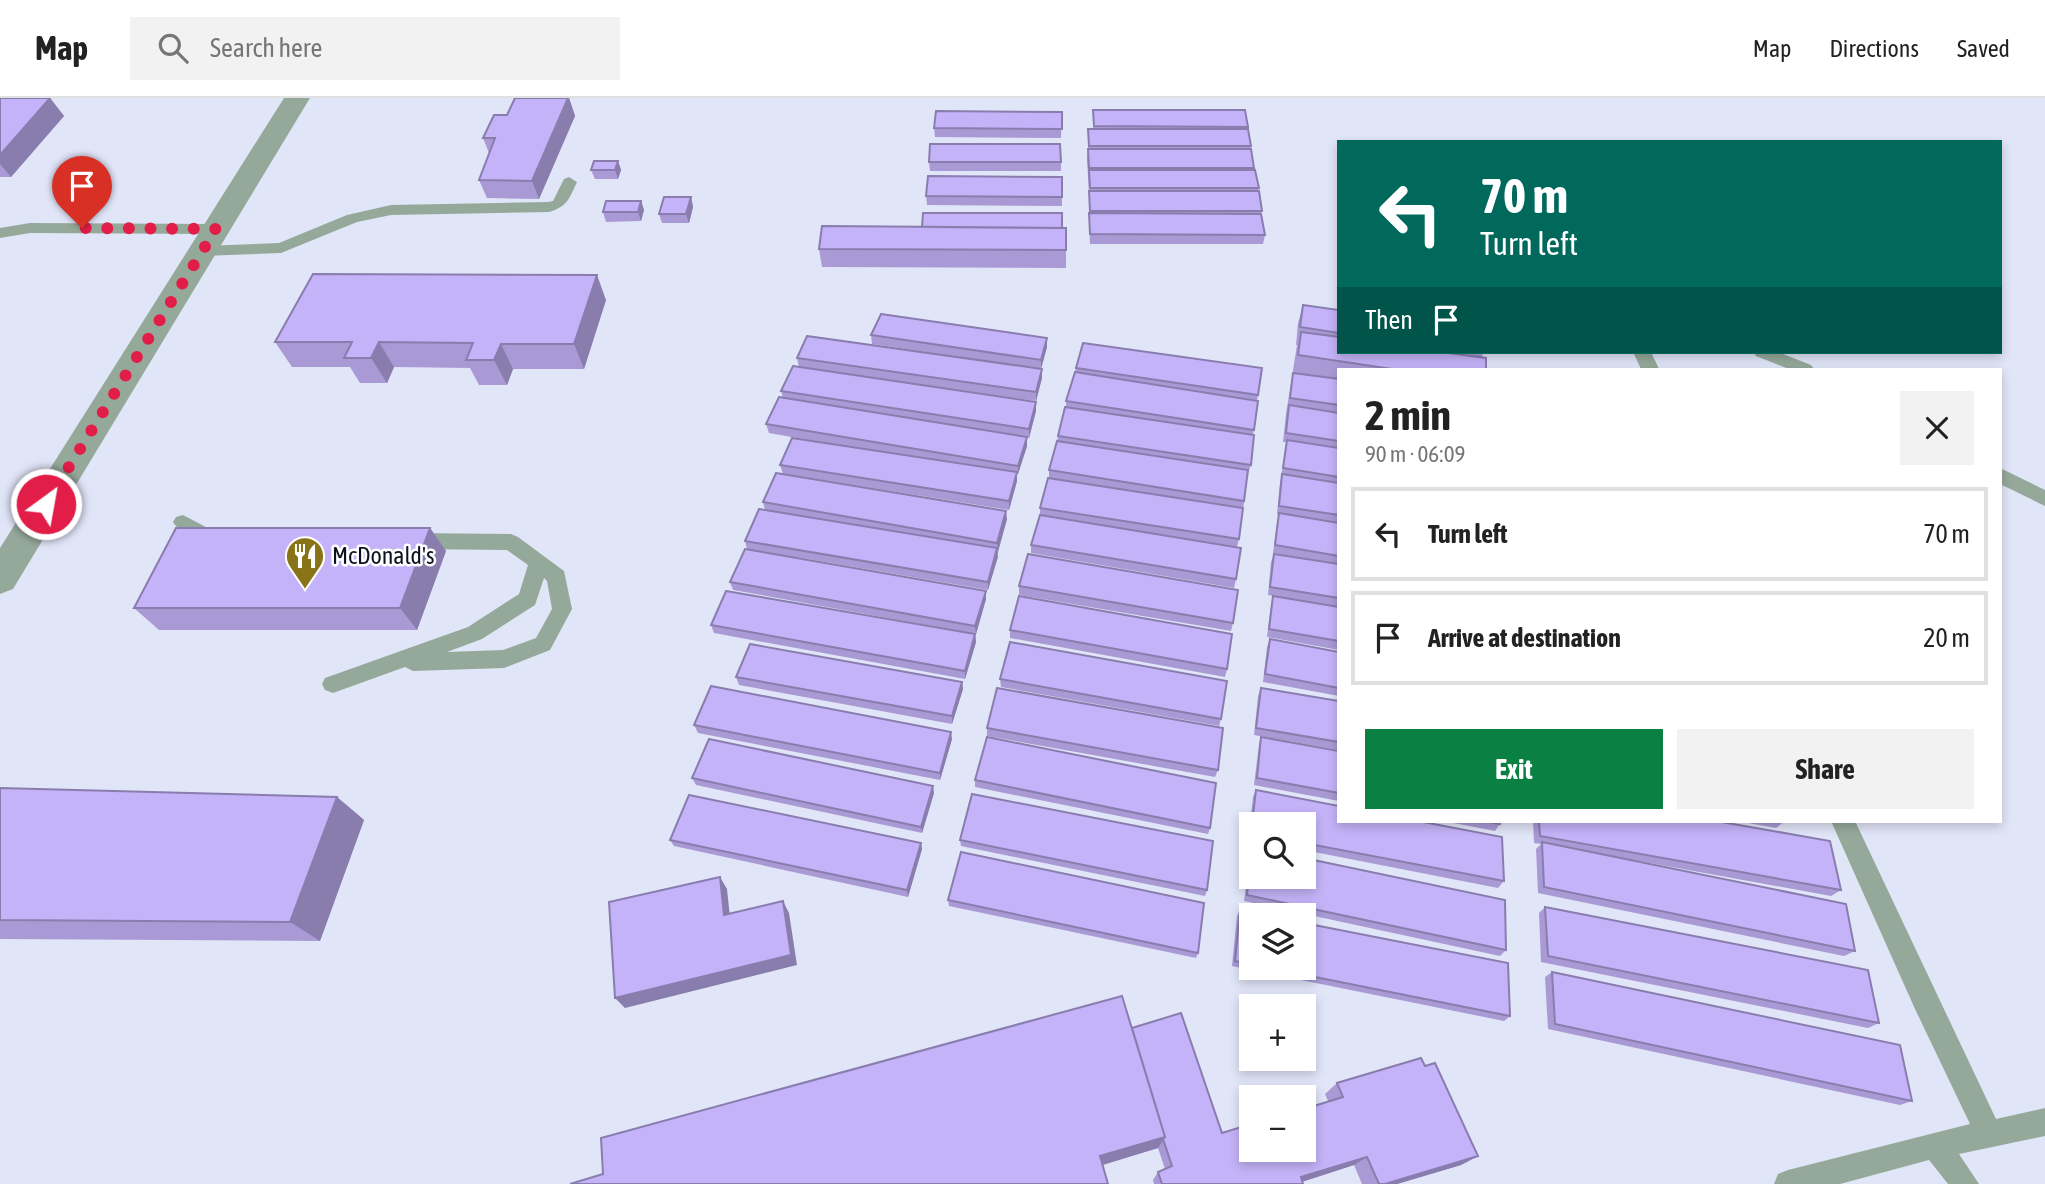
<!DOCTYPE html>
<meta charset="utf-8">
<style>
body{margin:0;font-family:"Asap Condensed",sans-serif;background:#f2f2f2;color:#222;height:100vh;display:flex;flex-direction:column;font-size:26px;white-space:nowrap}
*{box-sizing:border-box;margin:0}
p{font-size:23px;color:#767676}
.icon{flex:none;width:38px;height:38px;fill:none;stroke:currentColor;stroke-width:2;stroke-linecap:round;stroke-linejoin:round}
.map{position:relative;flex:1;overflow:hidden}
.panel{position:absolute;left:1337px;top:270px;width:665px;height:455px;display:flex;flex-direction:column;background:#fff;border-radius:0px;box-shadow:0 4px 10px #0003}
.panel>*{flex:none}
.hud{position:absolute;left:1337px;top:42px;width:665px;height:214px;border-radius:0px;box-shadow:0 4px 10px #0003;background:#00695c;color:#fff;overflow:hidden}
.buttons{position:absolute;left:1239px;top:714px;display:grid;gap:14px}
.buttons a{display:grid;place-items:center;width:77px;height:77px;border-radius:0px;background:#fff;box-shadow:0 4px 10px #0003;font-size:35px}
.pin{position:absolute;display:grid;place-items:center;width:60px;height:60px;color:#fff;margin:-72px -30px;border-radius:50% 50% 50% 0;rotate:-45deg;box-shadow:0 0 7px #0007}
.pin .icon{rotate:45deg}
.me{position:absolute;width:77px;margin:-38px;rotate:32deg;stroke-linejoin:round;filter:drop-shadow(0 0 5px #0008)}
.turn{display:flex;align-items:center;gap:24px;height:147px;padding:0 28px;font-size:32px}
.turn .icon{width:91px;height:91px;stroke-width:2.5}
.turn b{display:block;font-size:49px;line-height:60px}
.then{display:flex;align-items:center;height:66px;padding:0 28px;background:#0003;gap:14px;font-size:26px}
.round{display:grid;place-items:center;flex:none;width:74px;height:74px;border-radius:0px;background:#f2f2f2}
.head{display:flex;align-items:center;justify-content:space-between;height:119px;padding:0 28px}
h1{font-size:42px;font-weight:700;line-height:52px}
.primary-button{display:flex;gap:14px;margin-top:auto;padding:14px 28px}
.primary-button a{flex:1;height:80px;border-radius:0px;background:#0b8043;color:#fff;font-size:28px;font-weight:700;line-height:80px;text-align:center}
.primary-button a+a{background:#f2f2f2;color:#222}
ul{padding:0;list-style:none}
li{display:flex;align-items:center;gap:21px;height:94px;margin:0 14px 10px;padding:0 14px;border:4px solid #e0e0e0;border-radius:0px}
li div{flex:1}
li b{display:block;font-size:26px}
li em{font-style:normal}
header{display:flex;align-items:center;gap:42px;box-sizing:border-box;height:98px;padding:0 35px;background:#fff;border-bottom:2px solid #e0e0e0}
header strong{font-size:33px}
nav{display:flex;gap:38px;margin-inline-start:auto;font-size:24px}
.search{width:490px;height:63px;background:#f2f2f2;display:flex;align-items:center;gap:18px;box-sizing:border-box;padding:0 24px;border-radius:0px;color:#767676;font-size:26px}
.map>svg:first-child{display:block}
</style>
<header>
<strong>Map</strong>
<div class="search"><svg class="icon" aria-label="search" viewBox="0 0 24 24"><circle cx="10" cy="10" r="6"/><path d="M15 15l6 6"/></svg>Search here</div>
<nav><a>Map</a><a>Directions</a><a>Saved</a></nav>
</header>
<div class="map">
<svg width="2045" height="1086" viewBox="0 0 2045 1086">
<rect width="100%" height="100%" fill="#e1e5f8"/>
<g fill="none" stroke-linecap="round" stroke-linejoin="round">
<path fill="#95a99b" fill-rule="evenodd" d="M 569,79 L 577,84 C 569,101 567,109 549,114 L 391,117 L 357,124 L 281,155 L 203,158 L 195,153 L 203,148 L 279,145 L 347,117 L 391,107 L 548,104 L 553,103 L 564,81 Z
M 30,125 L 216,126 L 224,131 L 216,136 L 30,135 L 0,140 L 0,130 Z
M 1633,254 L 1651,254 L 1659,271 L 1641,271 Z
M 1753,254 L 1778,254 L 1811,267 L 1814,271 L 1789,271 L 1756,258 Z
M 2000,370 L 2045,392 L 2045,408 L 2000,386 Z
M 183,417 L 221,437 L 224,442 L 221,447 C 208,452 180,436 173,424 L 176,419 Z
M 411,435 L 511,436 L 518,439 L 564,473 L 572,511 L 550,552 L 504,570 L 413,573 L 405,569 L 333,595 L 325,592 L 322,586 L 325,580 L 468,529 L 519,496 L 528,467 L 507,452 L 411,451 L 404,448 L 401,443 L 404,438 ZM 544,480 L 547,483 L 552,511 L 536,540 L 503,552 L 447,554 L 482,541 L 535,507 Z
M 1831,723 L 1855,723 L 1996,1021 L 2045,1010 L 2045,1038 L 1959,1056 L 1979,1086 L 1948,1086 L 1929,1062 L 1840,1086 L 1774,1086 L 1778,1076 L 1788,1072 L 1970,1026 L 1915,911 Z"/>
<path fill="#95a99b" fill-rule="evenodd" d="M 284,0 L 310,0 L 13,491 L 0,496 L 0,450 Z"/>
</g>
<path fill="#a99ad5" d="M 0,0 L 50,0 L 64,18 L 11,79 L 0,79 Z
M 569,0 L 575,18 L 539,101 L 487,100 L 479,82 L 489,55 L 483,40 L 507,17 Z
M 1093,12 L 1248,29 L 1254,72 L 1259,90 L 1258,93 L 1262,113 L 1261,116 L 1265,137 L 1263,146 L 1090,146 L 1089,125 L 1089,95 L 1087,61 L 1088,51 L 1088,31 L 1093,31 Z
M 1062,14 L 1061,40 L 935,39 L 934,30 Z
M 618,63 L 621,72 L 618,81 L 595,81 L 591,72 Z
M 929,64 L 1061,64 L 1061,73 L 930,73 Z
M 926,98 L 1062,99 L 1062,108 L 927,107 Z
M 691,99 L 693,109 L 689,125 L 662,125 L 659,116 Z
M 641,103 L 644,112 L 641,123 L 606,124 L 603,114 Z
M 819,151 L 1066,152 L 1066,170 L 822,169 Z
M 606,202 L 584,271 L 513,271 L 507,287 L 479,287 L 470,270 L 394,269 L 387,285 L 360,285 L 350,269 L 292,269 L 275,244 Z
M 1303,207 L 1339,212 L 1339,254 L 1483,254 L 1482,260 L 1486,271 L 1339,271 L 1339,552 L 1267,539 L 1271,506 L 1273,498 L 1268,497 L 1271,464 L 1274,456 L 1327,464 L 1273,455 L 1277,424 L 1279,417 L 1277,416 L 1280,385 L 1287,344 L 1283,344 L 1286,316 L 1297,247 L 1296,247 L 1298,225 Z
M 871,237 L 1047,249 L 1041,271 L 872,246 Z
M 797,260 L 1042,280 L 1036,303 L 825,273 L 1036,313 L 1029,340 L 1027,340 L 1027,348 L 1018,376 L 1017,376 L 1017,383 L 1009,412 L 785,376 L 1007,421 L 988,492 L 796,459 L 986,501 L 976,536 L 733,492 L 730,484 L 747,451 L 745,443 L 765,412 L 763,404 L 783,376 L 780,367 L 825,345 L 769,335 L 766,326 L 783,300 L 781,293 L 799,269 Z
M 1076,270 L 1258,297 L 1257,302 L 1258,303 L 1253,337 L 1251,367 L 1248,375 L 1239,441 L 1237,449 L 1186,441 L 1236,481 L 1234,490 L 1031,455 L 1031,447 L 1040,417 L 1040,410 L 1049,381 L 1049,372 L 1066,309 L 1066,303 Z
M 430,430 L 446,453 L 417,532 L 159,532 L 134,510 Z
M 1019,488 L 1233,525 L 1231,533 L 1019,497 Z
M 711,527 L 975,536 L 976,544 L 965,581 L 714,535 Z
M 1010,532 L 1227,571 L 1225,579 L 1010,540 Z
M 1270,541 L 1339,554 L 1339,598 L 1263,584 L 1267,549 Z
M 736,579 L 962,584 L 963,591 L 952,626 L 739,587 Z
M 1000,581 L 1221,621 L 1219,628 L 1001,589 Z
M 1261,590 L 1339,603 L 1339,652 L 1254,637 L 1258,598 Z
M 694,627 L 952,641 L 940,682 L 698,635 Z
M 987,630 L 1218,672 L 1215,679 L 987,638 Z
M 1261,639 L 1339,653 L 1339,703 L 1254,687 L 1259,646 Z
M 692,680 L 934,695 L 922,735 L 696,687 Z
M 975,682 L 1210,730 L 1208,736 L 975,689 Z
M 0,690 L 337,699 L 364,722 L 320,843 L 0,841 Z
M 1256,692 L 1504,783 L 1498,790 L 1304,752 L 1304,726 L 1251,726 L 1251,741 L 1248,741 L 1253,699 Z
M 1443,723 L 1500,723 L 1500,726 L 1495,733 Z
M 1533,723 L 1716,723 L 1841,792 L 1831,798 L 1633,762 L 1855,853 L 1844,858 L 1538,795 L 1536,751 L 1541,746 L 1534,745 Z
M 1737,723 L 1785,723 L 1776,730 Z
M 670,742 L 921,745 L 922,751 L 908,799 L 674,748 Z
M 960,742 L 1207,792 L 1205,798 L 961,748 Z
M 1251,751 L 1251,779 L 1506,852 L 1500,858 L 1244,803 L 1250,755 Z
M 948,802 L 1198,855 L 1196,860 L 949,808 Z
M 1545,809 L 1879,925 L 1868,930 L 1541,864 L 1539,815 Z
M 1240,812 L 1251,817 L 1251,870 L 1304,870 L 1510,918 L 1504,923 L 1232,868 L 1237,818 Z
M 1552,874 L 1912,1003 L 1900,1007 L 1548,931 L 1545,879 Z
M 1132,930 L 1222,1035 L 1328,1003 L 1325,996 L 1337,985 L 1425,968 L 1478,1058 L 1461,1067 L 1397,1086 L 1362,1086 L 1354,1067 L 1302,1084 L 1303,1086 L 1154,1086 L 1153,1082 L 1158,1074 L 1165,1071 L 1158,1050 L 1102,1067 L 570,1086 Z"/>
<path fill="#897dae" d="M 50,0 L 64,18 L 11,79 L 0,66 L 0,57 Z
M 569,0 L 575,18 L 539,101 L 532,83 Z
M 618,63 L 621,72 L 618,81 L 615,72 Z
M 691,99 L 693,109 L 689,125 L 686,116 Z
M 641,103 L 644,112 L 641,123 L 638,114 Z
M 597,177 L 606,202 L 584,271 L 574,246 Z
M 1047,240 L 1047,249 L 1041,271 L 1041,262 Z
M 379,244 L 394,269 L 387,285 L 371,260 Z
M 501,246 L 513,271 L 507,287 L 494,262 Z
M 1042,271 L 1042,280 L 1036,303 L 1036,294 Z
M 1036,304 L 1036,313 L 1029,340 L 1029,331 Z
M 1027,339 L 1027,348 L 1018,376 L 1018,368 Z
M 1017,374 L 1017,383 L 1009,412 L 1009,403 Z
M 1006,413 L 1007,421 L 998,453 L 997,445 Z
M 430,430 L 446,453 L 417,532 L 400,510 Z
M 997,450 L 998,459 L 988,492 L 988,484 Z
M 986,493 L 986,501 L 976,536 L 975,528 Z
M 975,536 L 976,544 L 965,581 L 965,573 Z
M 962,584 L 963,591 L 952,626 L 952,618 Z
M 951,634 L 952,641 L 940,682 L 940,675 Z
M 933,688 L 934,695 L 922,735 L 921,729 Z
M 337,699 L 364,722 L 320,843 L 290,824 Z
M 921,745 L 922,751 L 908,799 L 907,792 Z
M 720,779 L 727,791 L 731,829 L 724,817 Z
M 783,803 L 789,815 L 797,867 L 625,910 L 615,900 Z
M 1165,1039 L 1158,1050 L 1096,1069 L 1100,1058 Z
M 1478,1058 L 1461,1067 L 1397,1086 L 1385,1086 Z
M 1367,1059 L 1354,1067 L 1295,1086 L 1301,1079 Z"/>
<path fill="#c4b3f8" stroke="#897dae" stroke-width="2" d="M 0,0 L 50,0 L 0,57 Z
M 515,0 L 568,0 L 532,83 L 479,82 L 495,40 L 483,40 L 494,17 L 507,17 Z
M 1093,12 L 1245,12 L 1248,29 L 1094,28 Z
M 936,13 L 1062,14 L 1062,31 L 934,30 Z
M 1088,31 L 1248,31 L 1251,48 L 1089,48 Z
M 930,46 L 1060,46 L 1061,64 L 929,64 Z
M 1088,51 L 1251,51 L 1254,70 L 1089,70 Z
M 594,63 L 618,63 L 615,72 L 591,72 Z
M 1089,72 L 1255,72 L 1259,90 L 1090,90 Z
M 928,78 L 1062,79 L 1062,99 L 926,98 Z
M 1089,93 L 1259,93 L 1262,113 L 1090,113 Z
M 664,99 L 691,99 L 686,116 L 659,116 Z
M 606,103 L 641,103 L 638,114 L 603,114 Z
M 923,115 L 1062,115 L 1062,130 L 922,129 Z
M 1089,115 L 1261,116 L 1265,137 L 1090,136 Z
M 822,128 L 1066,130 L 1066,152 L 819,151 Z
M 313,176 L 597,177 L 574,246 L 501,246 L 494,262 L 466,262 L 473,245 L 379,244 L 371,260 L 344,260 L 352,244 L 275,244 Z
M 1303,207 L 1339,212 L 1339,235 L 1300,229 Z
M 881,216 L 1047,240 L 1041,262 L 871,237 Z
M 1301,234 L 1339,239 L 1339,254 L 1441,254 L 1486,260 L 1486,271 L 1392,271 L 1298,257 Z
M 807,238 L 1042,271 L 1036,294 L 797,260 Z
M 1083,245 L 1262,270 L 1258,297 L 1076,270 Z
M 793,268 L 1036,304 L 1029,331 L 781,293 Z
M 1075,274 L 1258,303 L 1254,332 L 1066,303 Z
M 1293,275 L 1339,281 L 1339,307 L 1290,300 Z
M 779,299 L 1027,339 L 1018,368 L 766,326 Z
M 1289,307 L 1339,315 L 1339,343 L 1286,335 Z
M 1065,309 L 1254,337 L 1251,367 L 1058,338 Z
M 792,340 L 1017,374 L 1009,403 L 780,367 Z
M 1287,342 L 1339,350 L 1339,379 L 1283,370 Z
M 1057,343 L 1248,372 L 1244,403 L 1049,372 Z
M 776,375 L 1006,413 L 997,445 L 763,404 Z
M 1282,376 L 1339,385 L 1339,417 L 1279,408 Z
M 1048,380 L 1243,410 L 1239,441 L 1040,410 Z
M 759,411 L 997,450 L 988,484 L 745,443 Z
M 1279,415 L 1339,425 L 1339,458 L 1275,447 Z
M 1040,417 L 1241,450 L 1236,481 L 1031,447 Z
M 176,430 L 430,430 L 400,510 L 134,510 Z
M 745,451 L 986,493 L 975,528 L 730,484 Z
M 1028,456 L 1238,492 L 1233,525 L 1019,488 Z
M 1274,456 L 1339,466 L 1339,500 L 1270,489 Z
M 726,493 L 975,536 L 965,573 L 711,527 Z
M 1019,498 L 1232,536 L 1227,571 L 1010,532 Z
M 1273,498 L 1339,509 L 1339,543 L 1269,531 Z
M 1270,541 L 1339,554 L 1339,590 L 1265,576 Z
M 1010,544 L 1227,583 L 1221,621 L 1000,581 Z
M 750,546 L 962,584 L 952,618 L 736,579 Z
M 711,588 L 951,634 L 940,675 L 694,627 Z
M 997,590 L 1223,630 L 1218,672 L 987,630 Z
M 1261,590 L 1339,603 L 1339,644 L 1256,630 Z
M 987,639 L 1216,685 L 1210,730 L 975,682 Z
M 1261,639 L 1339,653 L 1339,695 L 1257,680 Z
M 709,641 L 933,688 L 921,729 L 692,680 Z
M 0,690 L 337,699 L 290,824 L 0,822 Z
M 1256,692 L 1339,708 L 1339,723 L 1418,723 L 1502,739 L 1504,783 L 1304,745 L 1304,726 L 1252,726 Z
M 972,696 L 1213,743 L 1207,792 L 960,742 Z
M 689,697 L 921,745 L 907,792 L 670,742 Z
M 1483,723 L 1500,723 L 1500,726 Z
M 1539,723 L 1716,723 L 1830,743 L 1841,792 L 1540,738 Z
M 1542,744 L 1846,806 L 1855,853 L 1544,789 Z
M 961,754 L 1204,805 L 1198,855 L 948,802 Z
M 1251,758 L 1251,779 L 1304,779 L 1304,760 L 1505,802 L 1506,852 L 1247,797 Z
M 720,779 L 724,817 L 783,803 L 791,857 L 615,900 L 609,804 Z
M 1545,809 L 1868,872 L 1879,925 L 1548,858 Z
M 1240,812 L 1264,817 L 1251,817 L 1251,866 L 1235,863 Z
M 1304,825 L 1508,865 L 1510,918 L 1270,870 L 1304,870 Z
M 1552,874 L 1900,947 L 1912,1003 L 1555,926 Z
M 1122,898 L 1165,1039 L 1100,1058 L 1108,1086 L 570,1086 L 603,1076 L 601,1040 Z
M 1181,915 L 1222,1035 L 1251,1026 L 1251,1052 L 1304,1052 L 1304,1011 L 1343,999 L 1337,985 L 1421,960 L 1425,968 L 1435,965 L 1478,1058 L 1385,1086 L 1379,1086 L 1367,1059 L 1301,1079 L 1303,1086 L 1162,1086 L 1158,1074 L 1172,1068 L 1163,1041 L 1165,1039 L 1132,930 Z"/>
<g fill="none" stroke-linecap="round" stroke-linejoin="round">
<path stroke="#e11d48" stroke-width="12" stroke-dasharray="0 21.6" d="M 46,406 L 216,131 L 82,130"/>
</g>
<defs>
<g id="restaurant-pin" transform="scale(2.0125)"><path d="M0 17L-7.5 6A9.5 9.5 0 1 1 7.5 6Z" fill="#887316" stroke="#fff"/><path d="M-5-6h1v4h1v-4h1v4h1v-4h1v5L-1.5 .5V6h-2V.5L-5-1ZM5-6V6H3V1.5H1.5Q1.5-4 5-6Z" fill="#fff"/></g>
</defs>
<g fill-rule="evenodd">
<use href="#restaurant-pin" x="305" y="458"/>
</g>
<g text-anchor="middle" stroke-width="5" stroke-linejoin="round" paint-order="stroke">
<g font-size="24" fill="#0d101f" stroke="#fff" text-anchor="start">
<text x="332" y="466">McDonald's</text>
</g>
</g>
</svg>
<div class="buttons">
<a><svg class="icon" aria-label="search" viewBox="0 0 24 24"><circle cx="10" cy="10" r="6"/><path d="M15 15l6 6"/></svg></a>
<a><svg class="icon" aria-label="layers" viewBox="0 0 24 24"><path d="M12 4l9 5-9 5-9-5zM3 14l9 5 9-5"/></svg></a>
<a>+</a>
<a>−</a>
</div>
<div class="pin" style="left:82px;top:130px;background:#d93025"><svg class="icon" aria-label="arrive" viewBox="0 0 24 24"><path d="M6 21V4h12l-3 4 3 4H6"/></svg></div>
<svg class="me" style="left:46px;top:406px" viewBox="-20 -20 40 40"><circle r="17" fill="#e11d48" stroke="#fff" stroke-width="3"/><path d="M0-11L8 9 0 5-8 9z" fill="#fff"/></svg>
<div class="hud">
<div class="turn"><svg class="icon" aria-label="left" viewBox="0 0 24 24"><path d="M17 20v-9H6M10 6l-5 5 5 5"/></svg><div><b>70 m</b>Turn left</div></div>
<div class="then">Then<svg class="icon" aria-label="arrive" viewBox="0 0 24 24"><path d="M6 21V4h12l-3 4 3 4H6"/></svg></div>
</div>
<section class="panel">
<div class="head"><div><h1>2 min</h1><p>90 m · 06:09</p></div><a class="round"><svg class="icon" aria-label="close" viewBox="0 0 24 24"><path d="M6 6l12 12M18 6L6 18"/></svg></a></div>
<ul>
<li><svg class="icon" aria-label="left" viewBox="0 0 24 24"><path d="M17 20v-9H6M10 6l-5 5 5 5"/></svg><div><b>Turn left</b></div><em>70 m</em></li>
<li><svg class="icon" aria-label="arrive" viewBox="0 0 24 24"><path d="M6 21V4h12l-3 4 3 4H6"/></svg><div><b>Arrive at destination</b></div><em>20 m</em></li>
</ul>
<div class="primary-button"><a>Exit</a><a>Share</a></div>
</section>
</div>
